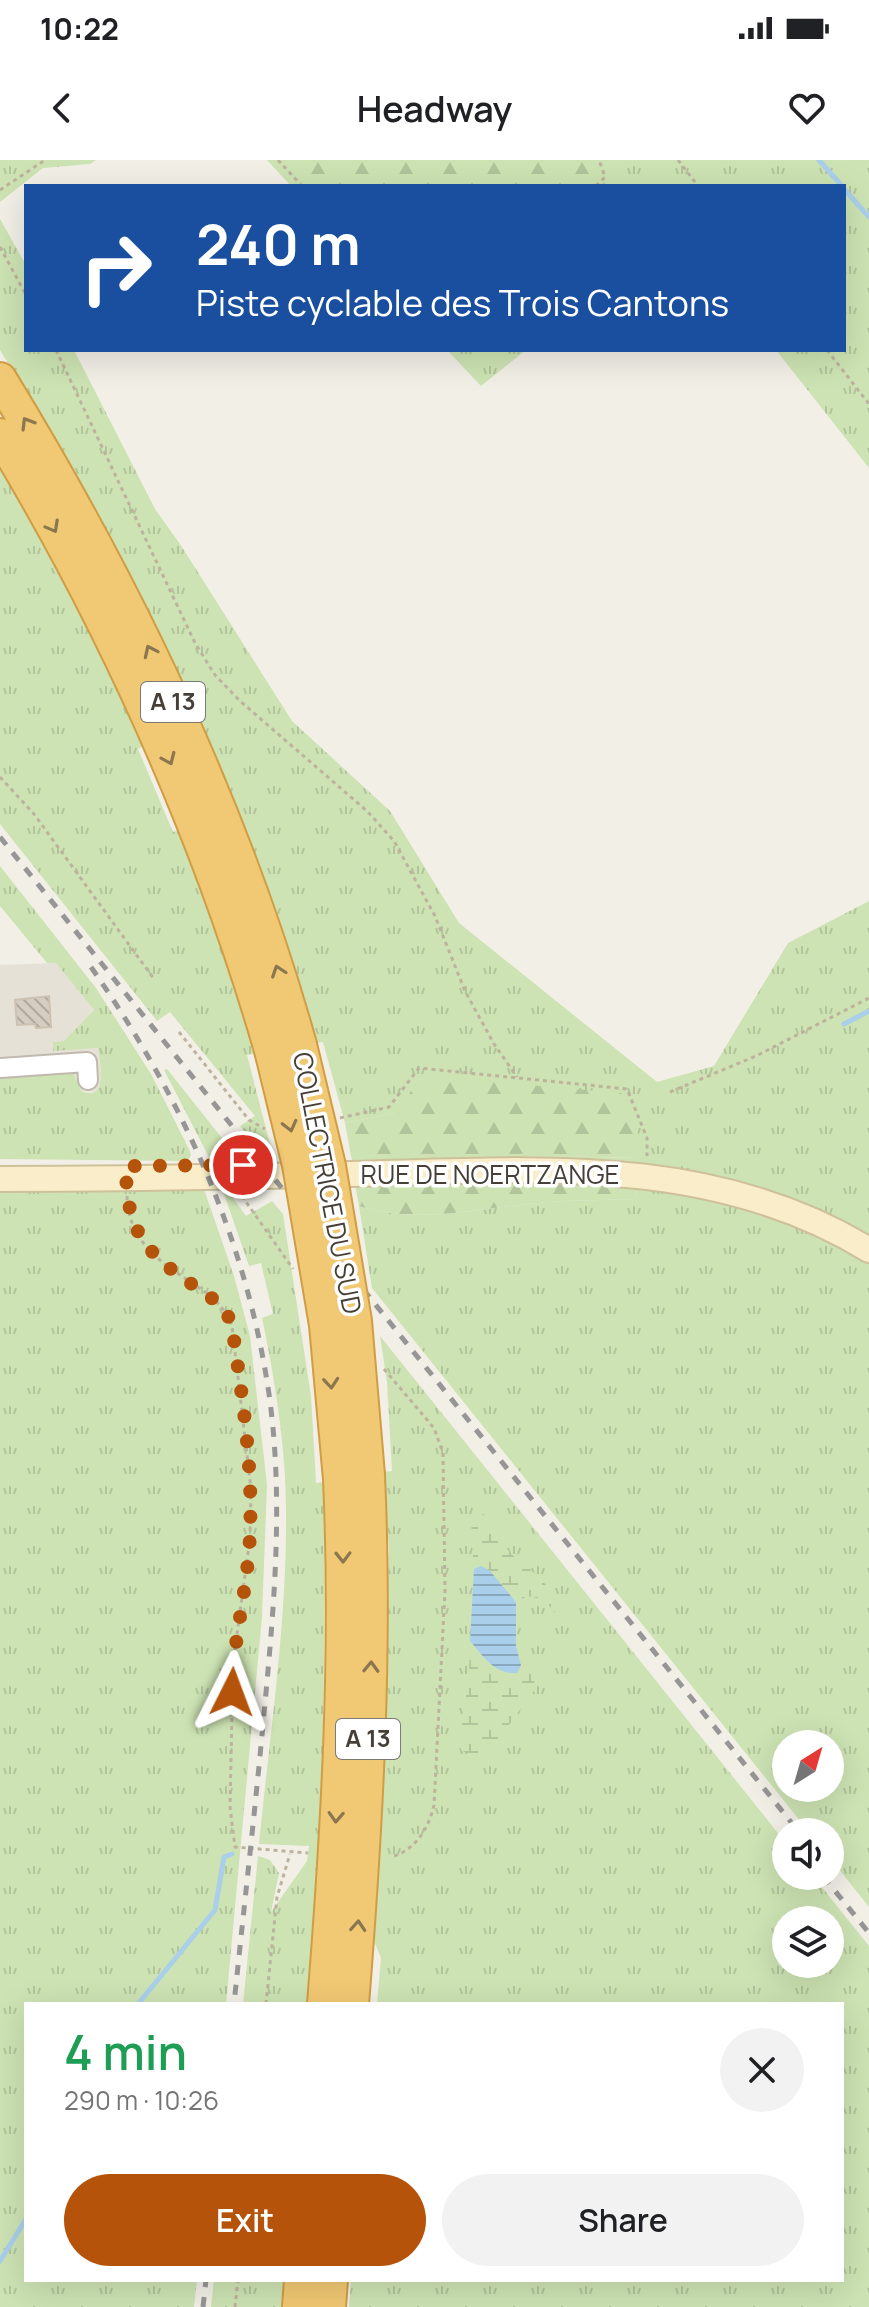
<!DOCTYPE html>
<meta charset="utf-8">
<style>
body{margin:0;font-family:Manrope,sans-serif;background:#f2f2f2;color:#202124;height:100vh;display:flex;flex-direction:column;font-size:30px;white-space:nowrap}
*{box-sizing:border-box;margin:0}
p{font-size:26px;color:#757577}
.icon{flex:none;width:44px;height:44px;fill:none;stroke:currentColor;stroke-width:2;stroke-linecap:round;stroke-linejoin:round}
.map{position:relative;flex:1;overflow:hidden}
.panel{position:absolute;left:24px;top:1842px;width:820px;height:280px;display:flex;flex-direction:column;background:#fff;border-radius:0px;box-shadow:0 8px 32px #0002}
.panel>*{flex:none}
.top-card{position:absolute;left:24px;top:24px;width:822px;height:168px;border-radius:0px;box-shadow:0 8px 32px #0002;background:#1a4fa0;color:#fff;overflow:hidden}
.needle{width:52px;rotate:37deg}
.tools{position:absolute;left:772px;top:1570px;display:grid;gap:16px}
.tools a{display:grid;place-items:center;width:72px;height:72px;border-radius:50%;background:#fff;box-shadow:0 8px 32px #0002;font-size:40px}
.pin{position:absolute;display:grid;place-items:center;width:68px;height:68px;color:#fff;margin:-34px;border:4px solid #fff;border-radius:50%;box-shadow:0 2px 8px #0007}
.me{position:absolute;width:88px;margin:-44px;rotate:3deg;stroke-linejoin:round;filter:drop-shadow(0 0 6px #0008)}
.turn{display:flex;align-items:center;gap:28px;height:168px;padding:0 40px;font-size:36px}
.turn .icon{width:104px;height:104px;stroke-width:2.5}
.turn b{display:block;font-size:56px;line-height:68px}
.round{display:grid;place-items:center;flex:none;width:84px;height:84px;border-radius:42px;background:#f2f2f2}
.headline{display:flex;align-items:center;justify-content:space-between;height:136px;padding:0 40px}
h1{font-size:48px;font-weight:600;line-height:60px;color:#1e9e55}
.action{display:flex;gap:16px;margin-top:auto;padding:16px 40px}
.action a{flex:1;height:92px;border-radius:48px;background:#b45309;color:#fff;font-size:32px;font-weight:600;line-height:92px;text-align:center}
.action a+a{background:#f2f2f2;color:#202124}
.status{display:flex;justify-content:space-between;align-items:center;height:56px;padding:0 40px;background:#fff;direction:ltr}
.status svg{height:22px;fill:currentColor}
header{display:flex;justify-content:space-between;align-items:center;height:104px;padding:0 40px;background:#fff;font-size:36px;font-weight:600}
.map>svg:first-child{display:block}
</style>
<div class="status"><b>10:22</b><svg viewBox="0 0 49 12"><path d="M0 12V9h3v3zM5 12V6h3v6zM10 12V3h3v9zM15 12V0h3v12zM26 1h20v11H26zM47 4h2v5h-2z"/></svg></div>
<header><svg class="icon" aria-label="back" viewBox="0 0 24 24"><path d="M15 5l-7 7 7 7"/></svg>Headway<svg class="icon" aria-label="heart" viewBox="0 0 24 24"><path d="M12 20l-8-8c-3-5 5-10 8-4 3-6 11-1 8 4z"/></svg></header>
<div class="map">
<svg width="869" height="2147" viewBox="0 0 869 2147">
<defs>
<pattern id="grass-tufts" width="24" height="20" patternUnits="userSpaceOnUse" patternTransform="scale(2)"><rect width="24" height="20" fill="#cde3b3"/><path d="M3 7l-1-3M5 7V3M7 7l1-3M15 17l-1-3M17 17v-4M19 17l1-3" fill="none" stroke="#b1c49b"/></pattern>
<pattern id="forest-firs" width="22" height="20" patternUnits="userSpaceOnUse" patternTransform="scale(2)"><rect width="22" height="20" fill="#cde3b3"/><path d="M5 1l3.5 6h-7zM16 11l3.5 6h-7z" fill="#b1c49b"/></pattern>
<pattern id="wetland-marsh" width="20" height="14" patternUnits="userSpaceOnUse" patternTransform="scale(2)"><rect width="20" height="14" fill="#cde3b3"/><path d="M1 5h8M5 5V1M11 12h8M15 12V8" fill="none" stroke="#b1c49b"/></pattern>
<pattern id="water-rules" width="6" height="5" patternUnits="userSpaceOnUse" patternTransform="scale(2)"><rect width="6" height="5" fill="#a9cfea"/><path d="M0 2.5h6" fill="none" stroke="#8ba9be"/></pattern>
<pattern id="building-back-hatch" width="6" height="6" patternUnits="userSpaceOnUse" patternTransform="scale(2)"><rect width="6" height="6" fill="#d6cdc1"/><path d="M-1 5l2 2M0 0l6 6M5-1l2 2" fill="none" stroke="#afa89e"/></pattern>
</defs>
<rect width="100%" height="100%" fill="#f2efe7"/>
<path fill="#e6e1d6" d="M 56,803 L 94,850 L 64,881 L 53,882 L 53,890 L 98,888 L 102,920 L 100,927 L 95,932 L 81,931 L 73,912 L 0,908 L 0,805 Z"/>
<path fill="url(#grass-tufts)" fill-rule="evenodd" d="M 0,0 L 96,0 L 90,4 L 43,8 L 0,42 Z
M 267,0 L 869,0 L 869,308 L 776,190 L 844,190 L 844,26 L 291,26 Z
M 0,59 L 26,105 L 26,190 L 74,190 L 155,349 L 180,384 L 292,561 L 390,651 L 459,763 L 657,922 L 714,906 L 788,783 L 869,741 L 869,1747 L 830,1698 L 830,1672 L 809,1672 L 372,1128 L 359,1046 C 420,1066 487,1046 549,1042 C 578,1040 607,1040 636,1039 L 635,1023 L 355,1024 L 352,1001 L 550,996 L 639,998 L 395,953 L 345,963 L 323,882 L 314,883 L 297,820 L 272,743 L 185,532 L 140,435 L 58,286 L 0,190 ZM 786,1584 L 830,1584 L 830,1628 L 786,1628 Z
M 447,190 L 526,190 L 481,226 Z
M 0,306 L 86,463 L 144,585 L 138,589 L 173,672 L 181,669 L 216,762 L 257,893 L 247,895 L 274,1000 L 268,1001 L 240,966 L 255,956 L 170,852 L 157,861 L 0,664 Z
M 0,706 L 96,828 L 151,914 L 189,989 L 191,995 L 188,1001 L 0,999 L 0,908 L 62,904 L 73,912 L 81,931 C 109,942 100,904 98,888 L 53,891 L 53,882 L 64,881 L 94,850 L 56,803 L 47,803 L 0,746 Z
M 167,909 L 241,1002 L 212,1003 L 164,910 Z
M 0,1026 L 163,1030 L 204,1029 L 234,1116 L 250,1176 L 267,1325 L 262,1457 L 226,1844 L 26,1844 L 26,2120 L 197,2120 L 194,2147 L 0,2147 Z
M 222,1028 L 226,1028 L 246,1056 L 272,1041 L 283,1054 L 311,1236 L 316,1323 L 324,1322 C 326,1496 323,1670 310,1844 L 243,1844 L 258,1696 L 270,1700 L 279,1713 L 271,1752 L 307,1701 L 309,1686 L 259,1684 C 271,1561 293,1423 284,1302 C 280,1253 272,1205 262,1158 L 273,1154 L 261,1103 L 249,1106 Z
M 380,1176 L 786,1683 L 786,1716 L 813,1716 L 869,1786 L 869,2147 L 349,2147 L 351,2120 L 842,2120 L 842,1844 L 377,1844 L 381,1798 L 374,1781 L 382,1670 L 389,1388 L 382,1312 L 392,1311 L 387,1222 ZM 489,1411 L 516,1442 L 516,1485 L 521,1505 ZM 786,1760 L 830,1760 L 830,1804 L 786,1804 Z
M 214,2120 L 287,2120 L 285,2147 L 211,2147 Z"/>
<path fill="url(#forest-firs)" d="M 278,0 L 599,0 L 605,17 L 615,20 L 616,26 L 302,26 Z
M 422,916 L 621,933 L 640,978 L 640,998 L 550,996 L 352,1001 L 345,963 L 395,953 Z
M 474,1019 L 635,1023 L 636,1039 C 607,1040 578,1040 550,1042 C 487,1046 420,1066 359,1046 L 355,1024 Z"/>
<path fill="url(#wetland-marsh)" d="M 477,1353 L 486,1355 L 500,1368 C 501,1391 517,1398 533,1412 C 542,1420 551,1430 559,1439 L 559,1448 L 554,1452 L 545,1440 L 528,1436 L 516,1442 L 489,1411 L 481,1406 L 474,1409 L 471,1361 Z
M 470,1481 L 490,1505 L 517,1513 L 521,1505 L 533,1511 L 535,1529 L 487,1595 L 475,1598 L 461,1590 L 458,1579 L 469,1519 Z"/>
<path fill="url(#water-rules)" d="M 481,1406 L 490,1411 L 516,1442 L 516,1485 L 521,1505 L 517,1513 C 494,1514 484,1497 470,1481 L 474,1409 Z"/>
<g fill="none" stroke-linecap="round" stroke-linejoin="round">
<path stroke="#a9cfea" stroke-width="5" d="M 819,0 L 842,26
M 844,29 L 869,57
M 844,864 L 869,851
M 138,1844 L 215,1750 L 224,1697 L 232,1694
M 0,2101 L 26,2059"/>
</g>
<path fill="url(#building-back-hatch)" stroke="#cdc2b2" stroke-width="2" d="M 49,836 L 51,867 L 36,868 L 35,864 L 17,865 L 15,840 Z"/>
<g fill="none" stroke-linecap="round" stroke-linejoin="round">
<g stroke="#c0b9ae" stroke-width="22">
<path id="minor" d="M 0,908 L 87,902 L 88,920"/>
</g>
<g stroke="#cec19a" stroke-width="28">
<path id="secondary" d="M 0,1019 C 115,1019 230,1017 345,1014 C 524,1010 710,992 869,1090"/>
</g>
<g stroke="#d09d44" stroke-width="36">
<path id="motorway" d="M 0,219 C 128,428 234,649 300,885
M 0,275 C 117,469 208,673 271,890
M 324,1844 C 338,1669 348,1495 340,1319
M 352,1844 C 366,1668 376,1491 368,1315
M 299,2147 L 301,2120
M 329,2147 L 331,2120"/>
</g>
<path stroke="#bdb29d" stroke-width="3" stroke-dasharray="4 4" stroke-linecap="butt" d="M 278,0 L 302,26
M 678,0 L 698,26
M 596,26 L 605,17 L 599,0
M 0,30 L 45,0
M 0,87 L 26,135
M 56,190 L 195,483 L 215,515 L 240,541 L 367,651 L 394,681 L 435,756 L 465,831 L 494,884 L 517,917
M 827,190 L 869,244
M 0,617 L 34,654 L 154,819
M 179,872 L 249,960 L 265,969
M 670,932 L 756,896 L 869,838
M 340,958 L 389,947 L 419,908 L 627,929 L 647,978 L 647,996
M 127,1036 C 130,1113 216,1116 232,1166 L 251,1329 L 250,1378 L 233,1504 L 230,1647 L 235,1687 L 308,1693
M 242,1036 L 293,1109
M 384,1209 L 434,1268 L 443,1293 L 445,1431 L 434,1645 C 429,1668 415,1691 391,1697
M 266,1844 L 277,1737 L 290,1694
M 235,2147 L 238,2120"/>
<use href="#minor" stroke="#fff" stroke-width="18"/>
<use href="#secondary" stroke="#faeeca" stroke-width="24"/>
<use href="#motorway" stroke="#f1c873" stroke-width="32"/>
<path stroke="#969696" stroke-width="5" stroke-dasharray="10 10" stroke-linecap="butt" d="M 0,677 L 799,1672
M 91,807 C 181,936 246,1077 269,1234 C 284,1340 274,1447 264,1554 C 255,1651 244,1747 234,1844
M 823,1716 L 869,1773
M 203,2147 L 206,2120"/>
<g stroke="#d09d44" stroke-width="36" stroke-linecap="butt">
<path id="motorway-bridge" d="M 300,885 L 329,1006 L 355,1161 L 368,1315
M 271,890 L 299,1005 L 326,1165 L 340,1319"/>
</g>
<use href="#motorway-bridge" stroke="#f1c873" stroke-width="32"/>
</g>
<defs><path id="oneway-chevron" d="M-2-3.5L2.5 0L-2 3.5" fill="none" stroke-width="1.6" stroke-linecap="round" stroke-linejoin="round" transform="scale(2)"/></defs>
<g stroke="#8a764f">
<use href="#oneway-chevron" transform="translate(27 263) rotate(-121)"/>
<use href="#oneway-chevron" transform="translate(53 367) rotate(61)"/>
<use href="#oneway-chevron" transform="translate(150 491) rotate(-115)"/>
<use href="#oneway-chevron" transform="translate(169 599) rotate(66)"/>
<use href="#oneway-chevron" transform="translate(278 811) rotate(-109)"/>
<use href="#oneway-chevron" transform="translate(290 966) rotate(76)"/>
<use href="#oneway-chevron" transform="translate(331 1223) rotate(85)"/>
<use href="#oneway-chevron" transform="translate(343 1397) rotate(89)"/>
<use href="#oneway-chevron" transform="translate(371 1507) rotate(-88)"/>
<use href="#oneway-chevron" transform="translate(336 1657) rotate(93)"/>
<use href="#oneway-chevron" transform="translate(358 1766) rotate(-86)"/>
</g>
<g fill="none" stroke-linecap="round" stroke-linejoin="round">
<path stroke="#b45309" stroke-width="14" stroke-dasharray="0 25.2" d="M 232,1532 C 233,1479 248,1427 250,1374 C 253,1304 242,1235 232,1166 C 226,1146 213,1139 196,1127 C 144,1092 126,1071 126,1006 L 243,1005"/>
</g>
<g text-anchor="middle" stroke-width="7" stroke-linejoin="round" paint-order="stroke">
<g fill="#fff" stroke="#7d7973" stroke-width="2">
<rect x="141" y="522" width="64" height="40" rx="6"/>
<rect x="336" y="1559" width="64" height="40" rx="6"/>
</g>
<g font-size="24" font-weight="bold" fill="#453f37">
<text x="173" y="550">A 13</text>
<text x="368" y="1587">A 13</text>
</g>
<g font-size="26" fill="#453f37" stroke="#fff">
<text x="490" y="1024">RUE DE NOERTZANGE</text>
<text transform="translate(327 1023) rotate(79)" y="9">COLLECTRICE DU SUD</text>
</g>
</g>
</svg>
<div class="tools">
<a><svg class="needle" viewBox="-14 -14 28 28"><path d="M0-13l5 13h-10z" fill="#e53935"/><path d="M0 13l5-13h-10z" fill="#757577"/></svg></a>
<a><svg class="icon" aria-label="sound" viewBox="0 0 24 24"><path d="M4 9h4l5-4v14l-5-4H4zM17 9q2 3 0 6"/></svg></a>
<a><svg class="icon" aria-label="layers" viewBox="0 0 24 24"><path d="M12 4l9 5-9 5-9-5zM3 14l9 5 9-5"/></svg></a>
</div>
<div class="pin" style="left:243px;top:1005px;background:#d93025"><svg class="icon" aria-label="arrive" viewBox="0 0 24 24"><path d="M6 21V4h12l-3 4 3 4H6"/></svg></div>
<svg class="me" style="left:232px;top:1532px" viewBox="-20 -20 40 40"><path d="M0-17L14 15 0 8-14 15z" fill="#b45309" stroke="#fff" stroke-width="4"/></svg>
<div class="top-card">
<div class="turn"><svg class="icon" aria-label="right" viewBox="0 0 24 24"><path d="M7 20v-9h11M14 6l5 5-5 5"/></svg><div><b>240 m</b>Piste cyclable des Trois Cantons</div></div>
</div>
<section class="panel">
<div class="headline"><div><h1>4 min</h1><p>290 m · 10:26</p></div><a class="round"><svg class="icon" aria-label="close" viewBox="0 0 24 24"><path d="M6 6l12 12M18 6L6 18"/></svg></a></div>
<div class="action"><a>Exit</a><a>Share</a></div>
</section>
</div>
